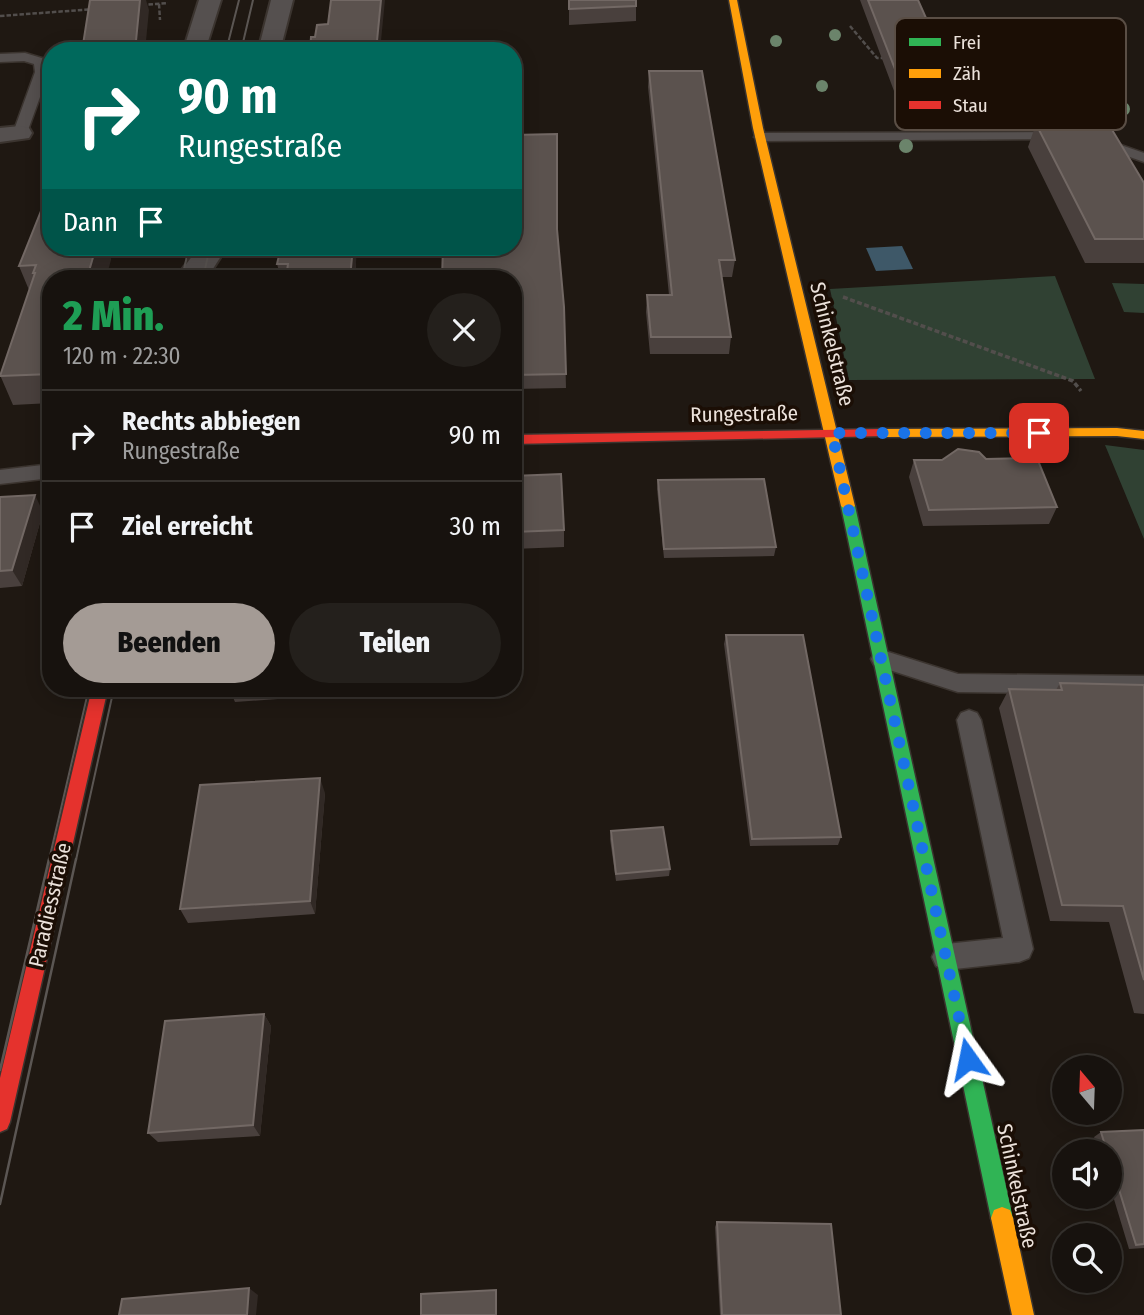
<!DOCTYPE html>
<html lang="de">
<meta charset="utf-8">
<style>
body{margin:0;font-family:"Fira Sans Condensed",sans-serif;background:#24201c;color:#f1f3f6;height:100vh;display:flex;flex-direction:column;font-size:26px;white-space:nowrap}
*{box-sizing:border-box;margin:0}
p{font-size:23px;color:#9e9e9e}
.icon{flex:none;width:38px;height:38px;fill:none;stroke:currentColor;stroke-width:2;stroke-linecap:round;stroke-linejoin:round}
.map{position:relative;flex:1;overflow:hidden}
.sheet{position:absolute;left:42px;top:270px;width:480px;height:427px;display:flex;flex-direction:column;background:#17120e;border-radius:28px;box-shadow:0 4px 18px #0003,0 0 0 2px #36322e}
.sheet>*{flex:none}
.top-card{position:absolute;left:42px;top:42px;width:480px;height:214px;border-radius:28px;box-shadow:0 4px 18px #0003,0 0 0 2px #36322e;background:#00695c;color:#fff;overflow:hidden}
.needle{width:46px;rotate:341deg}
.tools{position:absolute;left:1052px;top:1055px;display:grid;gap:14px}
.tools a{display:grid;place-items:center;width:70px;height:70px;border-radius:50%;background:#17120e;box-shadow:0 4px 18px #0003,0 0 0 2px #36322e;font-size:35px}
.pin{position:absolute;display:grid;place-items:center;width:60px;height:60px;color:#fff;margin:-30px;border-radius:14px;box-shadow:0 4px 10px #0006}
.me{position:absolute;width:77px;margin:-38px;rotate:348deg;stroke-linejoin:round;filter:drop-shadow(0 0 5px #0008)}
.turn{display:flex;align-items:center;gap:24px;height:147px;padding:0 21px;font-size:32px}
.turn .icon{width:91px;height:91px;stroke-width:2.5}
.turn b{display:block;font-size:49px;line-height:60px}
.then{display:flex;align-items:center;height:66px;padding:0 21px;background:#0003;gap:14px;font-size:26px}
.round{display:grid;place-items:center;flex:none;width:74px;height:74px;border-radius:37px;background:#24201c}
.head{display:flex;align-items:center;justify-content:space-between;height:119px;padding:0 21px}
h1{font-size:42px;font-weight:800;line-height:52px;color:#1e9e55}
.action{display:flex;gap:14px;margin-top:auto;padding:14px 21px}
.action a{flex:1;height:80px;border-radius:42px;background:#a49b95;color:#111;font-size:28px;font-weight:800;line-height:80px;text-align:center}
.action a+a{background:#24201c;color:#f1f3f6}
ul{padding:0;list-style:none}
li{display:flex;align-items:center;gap:21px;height:91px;padding:0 21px;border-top:2px solid #36322e}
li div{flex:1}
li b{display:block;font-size:26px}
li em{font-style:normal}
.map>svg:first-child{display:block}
</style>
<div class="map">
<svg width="1144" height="1315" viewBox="0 0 1144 1315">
<rect width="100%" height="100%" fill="#1f1812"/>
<path fill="#304133" d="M 1055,276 L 1095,379 L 849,380 L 830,289 Z
M 1112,283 L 1144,284 L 1144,313 L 1124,312 Z
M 1105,445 L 1144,450 L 1144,539 Z"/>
<path fill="#3e5868" d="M 902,246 L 913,269 L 876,271 L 866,248 Z"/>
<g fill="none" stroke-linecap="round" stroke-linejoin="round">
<g stroke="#3b342f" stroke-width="3">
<path id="lane" d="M 25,53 L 45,59 L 49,72 L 27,133 L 20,137 L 13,133 L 35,72 L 34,64 L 24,61 L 0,62 L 0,54 Z
M 1061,132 L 1068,136 L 1066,139 L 761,141 L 754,137 L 761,133 Z
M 1098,137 L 1144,153 L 1144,162 L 1093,144 L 1091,141 L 1093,138 Z
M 51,464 L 51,478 L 0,484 L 0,470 Z
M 882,650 L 958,674 L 1144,676 L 1144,694 L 958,692 L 874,665 L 871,659 L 874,653 Z
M 969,710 L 977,713 L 981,720 L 1033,949 L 1029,958 L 1019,962 L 946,970 L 936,966 L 932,957 L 936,948 L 946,944 L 1003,938 L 957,720 L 961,713 Z"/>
</g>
<g stroke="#3b342f" stroke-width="4">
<path id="street" d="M 199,0 L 221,0 L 205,51 L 183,51 Z
M 271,0 L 293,0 L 280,51 L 258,51 Z
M 20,126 L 29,128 L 32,133 L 29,138 L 0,142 L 0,128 Z
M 199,247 L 227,247 L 207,278 L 179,278 L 181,271 Z"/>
</g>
<g stroke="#3b342f" stroke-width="3">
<path id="fast" d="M 848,501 L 855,506 L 1013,1218 L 1010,1226 L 1002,1229 L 994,1226 L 991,1218 L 841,506 Z"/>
</g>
<g stroke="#3b342f" stroke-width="3">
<path id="slow" d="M 729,0 L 737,0 L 763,128 L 855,506 L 848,511 L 841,506 L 753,128 Z
M 1117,428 L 1144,431 L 1144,439 L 1117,436 L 881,437 L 874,433 L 881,429 Z
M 1002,1207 L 1010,1210 L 1013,1218 L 1034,1315 L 1012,1315 L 991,1218 L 994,1210 Z"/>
</g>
<g stroke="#3b342f" stroke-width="3">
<path id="jam" d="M 881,429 L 888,433 L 886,436 L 513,444 L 513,435 Z
M 92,688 L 108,688 L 10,1122 L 7,1129 L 0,1132 L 0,1078 Z"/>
</g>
<path stroke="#524e4c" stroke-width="2.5" stroke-dasharray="4.5 2" stroke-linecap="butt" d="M 159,4 L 160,20
M 142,5 L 168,3
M 0,16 L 95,9
M 850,26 L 877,58 L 887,58
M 946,64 L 936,35 L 939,31 L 1025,78 L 960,95"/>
<path stroke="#524e4c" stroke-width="3.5" stroke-dasharray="5 2.5" stroke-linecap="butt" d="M 843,297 L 1073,381 L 1081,391"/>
<use href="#lane" fill="#55504f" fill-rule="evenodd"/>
<use href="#street" fill="#55504f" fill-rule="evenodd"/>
<use href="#fast" fill="#30b455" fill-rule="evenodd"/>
<use href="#slow" fill="#ff9f0a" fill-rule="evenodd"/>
<use href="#jam" fill="#e5322d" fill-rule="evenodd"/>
<path stroke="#5b5653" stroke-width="2" d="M 226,51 L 239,0
M 241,51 L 253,0
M 182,278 L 189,247
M 203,278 L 210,247
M 49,860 L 89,688
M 76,860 L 114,688"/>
<path stroke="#5b5653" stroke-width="2.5" d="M 0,1070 L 49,859
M 0,1204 L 76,859"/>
</g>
<g fill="#6b846b">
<circle cx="835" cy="35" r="6"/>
<circle cx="776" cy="41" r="6"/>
<circle cx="822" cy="86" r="6"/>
<circle cx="1123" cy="109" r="7"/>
<circle cx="906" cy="146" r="7"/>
</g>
<path fill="#49403d" d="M 569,0 L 636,6 L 636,21 L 569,25 Z
M 860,0 L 918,0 L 959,92 L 955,107 L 900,107 Z
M 649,71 L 735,260 L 732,277 L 722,277 L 731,337 L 729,354 L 650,354 L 646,312 L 647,295 L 669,295 L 648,87 Z
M 1036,124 L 1144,183 L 1144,263 L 1085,263 L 1028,147 Z
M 557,231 L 564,307 L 566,388 L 513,389 L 513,278 Z
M 51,247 L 109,247 L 108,252 L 111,260 L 51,278 L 51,403 L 13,405 L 0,375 L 29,290 L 19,266 Z
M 356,262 L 355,278 L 281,278 L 277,264 Z
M 986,459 L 1057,507 L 1049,524 L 923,526 L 909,477 L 914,460 Z
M 513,476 L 564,530 L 564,547 L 513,549 Z
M 658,480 L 776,547 L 774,556 L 664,558 L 657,489 Z
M 0,497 L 43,512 L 22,586 L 0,588 Z
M 726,635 L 841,837 L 838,845 L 750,846 L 724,644 Z
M 1060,683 L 1144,685 L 1144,1014 L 1134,1013 L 1109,922 L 1050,921 L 999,708 L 1009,689 L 1056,690 Z
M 229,688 L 332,688 L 332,695 L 235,702 Z
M 325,793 L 315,914 L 188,923 L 180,909 Z
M 611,831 L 670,869 L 669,876 L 616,881 L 610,839 Z
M 264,1014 L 271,1026 L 260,1136 L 158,1142 L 148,1133 Z
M 1144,1130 L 1144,1248 L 1129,1249 L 1110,1186 L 1110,1152 L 1099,1152 L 1094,1137 L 1101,1132 Z
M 717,1222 L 841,1315 L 720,1315 L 715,1227 Z"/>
<path fill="#312925" d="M 140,0 L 146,0 L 149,10 L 145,51 L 135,51 Z
M 381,0 L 385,0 L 380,51 L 376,51 Z
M 96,247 L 109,247 L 108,252 L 111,260 L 106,278 L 87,278 Z
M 353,247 L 357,247 L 355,278 L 350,278 Z
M 35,495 L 43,512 L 22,586 L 12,570 Z
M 320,778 L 325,793 L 315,914 L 310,901 Z
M 264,1014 L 271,1026 L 260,1136 L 253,1125 Z
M 249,1288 L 258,1295 L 256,1315 L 247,1315 Z"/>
<path fill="#5b524e" stroke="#726864" stroke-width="2" d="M 90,0 L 140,0 L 135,51 L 82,51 Z
M 331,0 L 381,0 L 376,51 L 310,51 L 311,37 L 315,37 L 317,25 L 328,24 Z
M 569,0 L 636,0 L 636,6 L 569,9 Z
M 868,0 L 918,0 L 959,92 L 904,92 Z
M 649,71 L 702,71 L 735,260 L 719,260 L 731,337 L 651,337 L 647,295 L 672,295 Z
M 1036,124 L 1100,124 L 1111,128 L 1144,183 L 1144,239 L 1095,239 Z
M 557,134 L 557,229 L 564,307 L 566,374 L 513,375 L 513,278 L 442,278 L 443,247 L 513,247 L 513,135 Z
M 51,186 L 51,247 L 96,247 L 87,278 L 51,278 L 51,374 L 0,376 L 35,273 L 33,273 L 36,265 L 19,266 Z
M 281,247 L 353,247 L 350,278 L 286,278 L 288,264 L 277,264 Z
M 958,449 L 979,452 L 986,459 L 1037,458 L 1057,507 L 929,510 L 914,460 L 942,460 Z
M 561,474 L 564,530 L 513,532 L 513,476 Z
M 764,479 L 776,547 L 664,549 L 658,480 Z
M 35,495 L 12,570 L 0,571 L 0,497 Z
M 726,635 L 803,635 L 841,837 L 752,839 Z
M 1060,683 L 1144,685 L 1144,980 L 1123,906 L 1062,905 L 1009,689 L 1062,690 Z
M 320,778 L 310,901 L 180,909 L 200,785 Z
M 663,827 L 670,869 L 616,874 L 611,831 Z
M 264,1014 L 253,1125 L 148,1133 L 165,1021 Z
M 1144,1130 L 1144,1244 L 1136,1245 L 1110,1160 L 1110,1152 L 1107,1152 L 1101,1132 Z
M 717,1222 L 831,1224 L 841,1315 L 722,1315 Z
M 249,1288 L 247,1315 L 119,1315 L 122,1299 Z
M 496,1290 L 496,1315 L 421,1315 L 421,1294 Z"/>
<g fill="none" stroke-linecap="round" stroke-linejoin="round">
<path stroke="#1a73e8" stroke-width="12" stroke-dasharray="0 21.6" d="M 968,1059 L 832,433 L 1039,433"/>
</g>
<g text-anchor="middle" stroke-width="7" stroke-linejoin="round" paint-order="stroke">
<g font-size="21" fill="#ece2db" stroke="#1b0e05">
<text transform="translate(832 344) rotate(76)" y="7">Schinkelstraße</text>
<text transform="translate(744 414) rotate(-1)" y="7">Rungestraße</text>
<text transform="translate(50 905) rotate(-77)" y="7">Paradiesstraße</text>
<text transform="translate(1017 1186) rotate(78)" y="7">Schinkelstraße</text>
</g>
</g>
<rect x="895" y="18" width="231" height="112" rx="10" fill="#1b0e05" stroke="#5a4e45" stroke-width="2"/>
<rect x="909" y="38" width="32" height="8" fill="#30b455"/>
<rect x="909" y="69" width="32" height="9" fill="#ff9f0a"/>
<rect x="909" y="101" width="32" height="8" fill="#e5322d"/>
<g font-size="19" fill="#ece2db">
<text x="953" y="49">Frei</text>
<text x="953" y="80">Zäh</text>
<text x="953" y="112">Stau</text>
</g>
</svg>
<div class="tools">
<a><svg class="needle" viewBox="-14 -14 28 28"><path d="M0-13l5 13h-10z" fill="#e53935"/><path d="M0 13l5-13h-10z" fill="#9e9e9e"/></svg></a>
<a><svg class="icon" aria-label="sound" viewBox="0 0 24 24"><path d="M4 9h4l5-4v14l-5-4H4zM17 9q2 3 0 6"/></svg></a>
<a><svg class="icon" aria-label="search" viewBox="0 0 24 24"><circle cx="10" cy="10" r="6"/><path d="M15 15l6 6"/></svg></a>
</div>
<div class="pin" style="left:1039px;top:433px;background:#d93025"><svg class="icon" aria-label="arrive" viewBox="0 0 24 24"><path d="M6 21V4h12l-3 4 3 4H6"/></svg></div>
<svg class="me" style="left:968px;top:1059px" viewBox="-20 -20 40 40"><path d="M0-17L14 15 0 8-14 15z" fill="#1a73e8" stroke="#fff" stroke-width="4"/></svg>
<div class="top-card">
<div class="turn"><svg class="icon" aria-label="right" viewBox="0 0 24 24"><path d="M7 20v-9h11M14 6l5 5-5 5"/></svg><div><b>90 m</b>Rungestraße</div></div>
<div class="then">Dann<svg class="icon" aria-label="arrive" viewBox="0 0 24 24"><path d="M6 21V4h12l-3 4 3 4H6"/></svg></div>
</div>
<section class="sheet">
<div class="head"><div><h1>2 Min.</h1><p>120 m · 22:30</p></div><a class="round"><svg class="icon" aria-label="close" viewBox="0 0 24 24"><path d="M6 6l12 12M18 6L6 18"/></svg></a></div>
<ul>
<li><svg class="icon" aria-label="right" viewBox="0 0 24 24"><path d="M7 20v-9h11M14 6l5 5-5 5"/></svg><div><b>Rechts abbiegen</b><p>Rungestraße</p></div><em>90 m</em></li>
<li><svg class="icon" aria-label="arrive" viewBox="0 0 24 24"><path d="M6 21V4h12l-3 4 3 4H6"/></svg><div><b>Ziel erreicht</b></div><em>30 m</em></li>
</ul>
<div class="action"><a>Beenden</a><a>Teilen</a></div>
</section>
</div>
